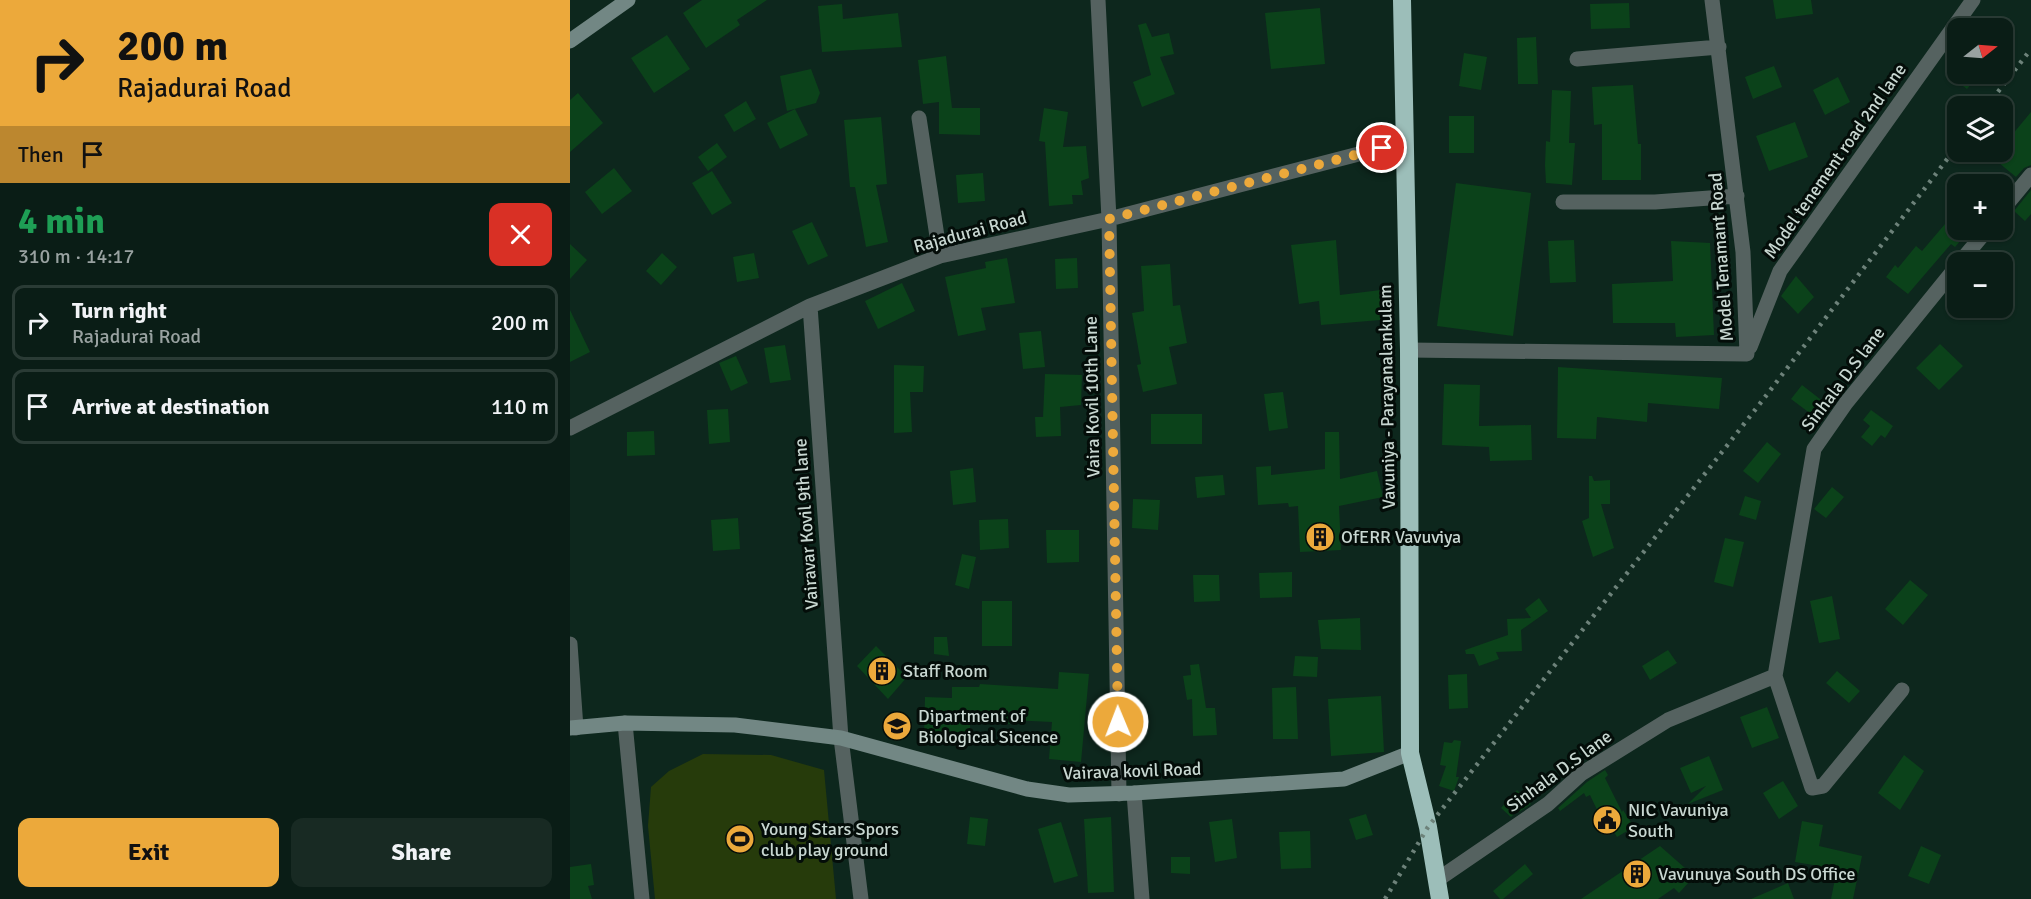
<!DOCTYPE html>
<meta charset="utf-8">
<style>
body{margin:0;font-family:Signika,sans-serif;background:#182a23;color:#f1f3f6;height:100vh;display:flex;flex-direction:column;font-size:22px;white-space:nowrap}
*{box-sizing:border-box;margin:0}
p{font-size:20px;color:#99a2a1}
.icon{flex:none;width:33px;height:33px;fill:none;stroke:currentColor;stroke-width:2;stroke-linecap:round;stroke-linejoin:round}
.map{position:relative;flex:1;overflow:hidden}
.side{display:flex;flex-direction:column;background:#0a1d16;width:570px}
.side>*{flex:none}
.guide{background:#eca93b;color:#111;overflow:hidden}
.needle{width:39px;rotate:73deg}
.fabs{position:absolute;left:1377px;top:18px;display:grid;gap:12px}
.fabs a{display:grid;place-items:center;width:66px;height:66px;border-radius:12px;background:#0a1d16;box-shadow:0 2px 4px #0004,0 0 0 2px #2a3b35;font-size:30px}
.pin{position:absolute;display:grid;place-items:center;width:51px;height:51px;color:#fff;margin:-26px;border:3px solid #fff;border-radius:50%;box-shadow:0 2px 6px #0007}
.me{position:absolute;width:66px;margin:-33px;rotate:359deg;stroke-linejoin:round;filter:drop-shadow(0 0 4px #0008)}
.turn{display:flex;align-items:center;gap:21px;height:126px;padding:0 18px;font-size:27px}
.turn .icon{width:78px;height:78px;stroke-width:2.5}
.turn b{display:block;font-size:42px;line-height:51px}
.then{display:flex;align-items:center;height:57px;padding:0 18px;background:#0003;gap:12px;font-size:22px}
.round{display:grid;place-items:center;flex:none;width:63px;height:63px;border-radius:12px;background:#182a23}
.head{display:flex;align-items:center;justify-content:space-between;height:102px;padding:0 18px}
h1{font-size:36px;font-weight:700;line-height:45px;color:#1e9e55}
.cta{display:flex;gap:12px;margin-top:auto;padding:12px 18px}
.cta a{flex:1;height:69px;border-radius:12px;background:#eca93b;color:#111;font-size:24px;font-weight:700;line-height:69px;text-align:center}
.cta a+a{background:#182a23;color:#f1f3f6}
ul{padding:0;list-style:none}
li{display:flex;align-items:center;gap:18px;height:75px;margin:0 12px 9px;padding:0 6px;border:3px solid #2a3b35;border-radius:12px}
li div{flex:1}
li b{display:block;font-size:22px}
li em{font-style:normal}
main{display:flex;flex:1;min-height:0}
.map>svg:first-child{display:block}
</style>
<main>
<section class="side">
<div class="guide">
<div class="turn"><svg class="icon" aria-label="right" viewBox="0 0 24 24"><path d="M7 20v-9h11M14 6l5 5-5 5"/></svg><div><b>200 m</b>Rajadurai Road</div></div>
<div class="then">Then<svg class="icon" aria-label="arrive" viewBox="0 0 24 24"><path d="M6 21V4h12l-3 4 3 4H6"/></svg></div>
</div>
<div class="head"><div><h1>4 min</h1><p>310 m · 14:17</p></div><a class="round" style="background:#d93025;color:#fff"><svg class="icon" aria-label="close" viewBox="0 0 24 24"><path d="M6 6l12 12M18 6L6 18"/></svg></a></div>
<ul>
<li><svg class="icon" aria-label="right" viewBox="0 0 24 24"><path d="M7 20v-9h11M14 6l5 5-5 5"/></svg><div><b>Turn right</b><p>Rajadurai Road</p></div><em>200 m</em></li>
<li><svg class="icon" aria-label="arrive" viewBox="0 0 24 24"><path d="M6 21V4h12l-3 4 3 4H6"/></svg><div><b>Arrive at destination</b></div><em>110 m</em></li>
</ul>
<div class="cta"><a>Exit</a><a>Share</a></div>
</section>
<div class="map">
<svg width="1461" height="899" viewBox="0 0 1461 899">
<rect width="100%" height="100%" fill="#0d271d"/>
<path fill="#263b0b" d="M 133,754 L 201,755 L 254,770 L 266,899 L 85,899 L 78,826 L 81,787 L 99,771 Z"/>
<path fill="#0b421a" d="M 132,0 L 197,0 L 167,20 L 170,25 L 136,48 L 113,13 Z
M 1203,0 L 1241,0 L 1243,14 L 1206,19 Z
M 1059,3 L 1060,28 L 1021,29 L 1020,4 Z
M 272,4 L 273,19 L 328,13 L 332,47 L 252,52 L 248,6 Z
M 750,8 L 755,64 L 701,69 L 695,13 Z
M 576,23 L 582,37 L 599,33 L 604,54 L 590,57 L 605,94 L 572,107 L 563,82 L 581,75 L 568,25 Z
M 97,35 L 120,69 L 84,93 L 61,58 Z
M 966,37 L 968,84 L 948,84 L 947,38 Z
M 894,53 L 917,57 L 911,90 L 889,86 Z
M 376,56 L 382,108 L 410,108 L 410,135 L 369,134 L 369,102 L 353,104 L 348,60 Z
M 1204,66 L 1212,87 L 1183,99 L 1175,77 Z
M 241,69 L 250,93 L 246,103 L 217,111 L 210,76 Z
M 1377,74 L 1409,74 L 1397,89 Z
M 1268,77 L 1280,102 L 1255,115 L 1243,90 Z
M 1063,85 L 1068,144 L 1071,144 L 1071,180 L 1032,180 L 1032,124 L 1024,125 L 1022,87 Z
M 982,90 L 1001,91 L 999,143 L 1005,143 L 1002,185 L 976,183 L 975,165 L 976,141 L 980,142 Z
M 8,93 L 33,123 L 0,152 L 0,100 Z
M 176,101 L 186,119 L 164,132 L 154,115 Z
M 474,108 L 498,112 L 493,147 L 516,146 L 519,178 L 511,181 L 513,195 L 502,195 L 503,204 L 479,206 L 475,142 L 469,141 Z
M 225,109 L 238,135 L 210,149 L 197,123 Z
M 1461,112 L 1461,165 L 1454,168 L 1446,177 L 1423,158 L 1429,152 L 1432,152 L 1432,147 Z
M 879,116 L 904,116 L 904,153 L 879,153 Z
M 311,117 L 317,184 L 306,185 L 318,242 L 296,247 L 285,187 L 280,187 L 274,120 Z
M 1225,122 L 1238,157 L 1199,171 L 1186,136 Z
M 147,143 L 157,157 L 138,171 L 128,157 Z
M 44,168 L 62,191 L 32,214 L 15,192 Z
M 142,171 L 162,203 L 142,215 L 122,183 Z
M 413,173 L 415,201 L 388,203 L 386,175 Z
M 886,183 L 961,193 L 943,336 L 867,326 Z
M 1461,190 L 1461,214 L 1455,221 L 1444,211 Z
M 1381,217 L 1388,223 L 1388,230 L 1398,232 L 1385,247 L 1381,244 L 1338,294 L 1316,277 L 1325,265 L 1328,268 L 1346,246 L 1352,251 Z
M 242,222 L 258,256 L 238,265 L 222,231 Z
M 766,240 L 770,295 L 819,289 L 822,319 L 751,325 L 749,301 L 729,304 L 721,245 Z
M 1004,240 L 1006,282 L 980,283 L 978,241 Z
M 1101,241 L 1140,243 L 1144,335 L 1106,337 L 1105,323 L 1043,323 L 1042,284 L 1103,281 Z
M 0,244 L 17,260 L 0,279 Z
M 92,253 L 107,267 L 91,285 L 76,271 Z
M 184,253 L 189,278 L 167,282 L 163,257 Z
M 437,258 L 445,303 L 411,308 L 416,330 L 388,336 L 375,277 L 416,268 L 415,262 Z
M 507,258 L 508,288 L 486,289 L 485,259 Z
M 600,264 L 603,306 L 610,305 L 617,343 L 599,347 L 607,384 L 573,392 L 567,365 L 571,364 L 562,313 L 574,311 L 571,266 Z
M 1226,276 L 1244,297 L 1228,314 L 1211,296 Z
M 332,283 L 345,311 L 308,329 L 295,301 Z
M 0,310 L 20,352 L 0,362 Z
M 471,331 L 475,367 L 453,369 L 449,333 Z
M 1370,344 L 1393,366 L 1369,390 L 1346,368 Z
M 215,345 L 221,380 L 200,383 L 194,348 Z
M 166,356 L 178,383 L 161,391 L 149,363 Z
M 324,365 L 354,366 L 353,392 L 340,392 L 342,432 L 324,433 Z
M 988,367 L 1152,378 L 1149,409 L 1078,403 L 1077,422 L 1027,417 L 1026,439 L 987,438 Z
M 475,374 L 512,375 L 511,405 L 490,407 L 491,436 L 466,437 L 465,417 L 473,417 Z
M 874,384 L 910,385 L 909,426 L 961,425 L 962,460 L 920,461 L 919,447 L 872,445 Z
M 1232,385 L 1259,406 L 1249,420 L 1221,399 Z
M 713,392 L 718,428 L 699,431 L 694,394 Z
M 158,409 L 160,442 L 139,444 L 137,410 Z
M 1301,410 L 1323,426 L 1315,438 L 1311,435 L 1302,446 L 1291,437 L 1300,426 L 1293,420 Z
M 581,414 L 632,414 L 632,444 L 581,444 Z
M 84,431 L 85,455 L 57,456 L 57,432 Z
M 755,432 L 769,432 L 770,479 L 807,471 L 813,497 L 769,506 L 771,550 L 730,552 L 728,506 L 719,507 L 718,503 L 688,505 L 686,467 L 701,466 L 701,475 L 755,469 Z
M 1197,442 L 1211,454 L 1188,483 L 1173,471 Z
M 403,468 L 406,502 L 383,505 L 380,471 Z
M 653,475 L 655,495 L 627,498 L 625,477 Z
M 1019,476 L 1022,476 L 1024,481 L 1040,480 L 1040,504 L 1031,504 L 1044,548 L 1023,557 L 1012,521 L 1019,518 Z
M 1262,487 L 1274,497 L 1256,518 L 1244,509 Z
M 1175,496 L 1191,501 L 1186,520 L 1169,515 Z
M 563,499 L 590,500 L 588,530 L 562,528 Z
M 168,518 L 170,549 L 143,551 L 141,520 Z
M 438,519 L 439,548 L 410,550 L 409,520 Z
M 476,530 L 509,530 L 509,562 L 477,563 Z
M 1155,538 L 1174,542 L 1163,587 L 1144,582 Z
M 392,554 L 406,557 L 399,589 L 385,585 Z
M 722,572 L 722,597 L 690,598 L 689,573 Z
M 623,575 L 649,575 L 650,601 L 624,602 Z
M 1340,580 L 1358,595 L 1333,625 L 1315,609 Z
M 1262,596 L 1270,639 L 1249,643 L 1240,601 Z
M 969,598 L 978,611 L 951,630 L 952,651 L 926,652 L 929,659 L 909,666 L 904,654 L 896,654 L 895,650 L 938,635 L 937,619 L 961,618 L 955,609 Z
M 412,601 L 442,601 L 442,646 L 412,646 Z
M 790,618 L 791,650 L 751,649 L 748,620 Z
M 364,637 L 377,637 L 379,656 L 364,654 Z
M 306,646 L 337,677 L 318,699 L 287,666 Z
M 1098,650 L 1107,663 L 1080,680 L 1072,666 Z
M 725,656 L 748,657 L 747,677 L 723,676 Z
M 629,664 L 636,708 L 645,708 L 647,735 L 623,736 L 622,699 L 617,700 L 613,676 L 621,675 L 620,665 Z
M 1267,671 L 1290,691 L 1279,703 L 1256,683 Z
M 489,672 L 519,674 L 511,762 L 479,759 L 482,722 L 440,720 L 440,724 L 400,720 L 400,732 L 373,732 L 362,742 L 354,737 L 355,697 L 382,698 L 382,687 L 409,687 L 410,684 L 488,689 Z
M 897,674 L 898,708 L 879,709 L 878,675 Z
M 726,687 L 728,739 L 703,739 L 702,688 Z
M 811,696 L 814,752 L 761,756 L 758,699 Z
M 1197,707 L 1209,738 L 1182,748 L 1170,717 Z
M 884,740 L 891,741 L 886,777 L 889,777 L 884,791 L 869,786 L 876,766 L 870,765 L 874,742 L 882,743 Z
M 1334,755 L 1354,771 L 1330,810 L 1308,793 Z
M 1139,756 L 1153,790 L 1118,804 L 1136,786 L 1121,793 L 1110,768 Z
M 1035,770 L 1038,775 L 1035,778 L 1052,812 L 1053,810 L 1064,827 L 1047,837 L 1033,814 L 1030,816 L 1020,795 L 1016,797 L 1014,793 L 990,811 L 988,808 L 1017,782 Z
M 1213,781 L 1228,806 L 1209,819 L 1193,793 Z
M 947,790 L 961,804 L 949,812 L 947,811 L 941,817 L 931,808 Z
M 796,814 L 803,835 L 786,840 L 779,819 Z
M 400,817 L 418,819 L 415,846 L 397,844 Z
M 541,817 L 544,892 L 518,893 L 514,819 Z
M 662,819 L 667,858 L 645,862 L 639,822 Z
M 1232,821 L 1253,825 L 1249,846 L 1292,856 L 1283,899 L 1261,899 L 1267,869 L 1225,862 Z
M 491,822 L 508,876 L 484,883 L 468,829 Z
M 740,831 L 741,868 L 711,869 L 709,832 Z
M 1090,846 L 1115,868 L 1111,873 L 1120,881 L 1109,893 L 1104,888 L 1088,899 L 1011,899 Z
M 1351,846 L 1371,855 L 1359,884 L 1338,876 Z
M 601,857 L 620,857 L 620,874 L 601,873 Z
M 21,864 L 24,885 L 18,886 L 22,899 L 0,899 L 0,867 Z
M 955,864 L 963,874 L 933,899 L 930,899 L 923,891 Z
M 1218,883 L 1224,899 L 1181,899 Z"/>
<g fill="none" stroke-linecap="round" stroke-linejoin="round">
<path stroke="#556260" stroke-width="15" d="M 528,0 L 539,219 L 549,794
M 1007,59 L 1149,47
M 349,118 L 370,256
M 993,202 L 1085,202 L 1167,196
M 1432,210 L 1461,175
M 1390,262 L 1417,230
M 240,306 L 271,738 L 291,899
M 1180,347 L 1210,271 L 1403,0
M 839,350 L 1177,354 L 1173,252 L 1142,0
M 0,428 L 240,306 L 370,256 L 539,219 L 835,142
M 0,644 L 6,728
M 1205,676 L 1242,788 L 1253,786 L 1332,690
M 55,723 L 72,899
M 564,793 L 572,899
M 867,880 L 978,804 L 1011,774 L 1098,720 L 1205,676 L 1244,449 L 1276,403 L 1388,265"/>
<path stroke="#728784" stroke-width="15" d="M 0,41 L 58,0
M 0,728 L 55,723 L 165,725 L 271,738 L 457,789 L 499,795 L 564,793 L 774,779 L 840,753"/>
<path stroke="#9cbeb9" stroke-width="18" d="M 832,0 L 839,350 L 840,753 L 858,827 L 870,899"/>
<path stroke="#6d827a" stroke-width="4.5" stroke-dasharray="3 6" stroke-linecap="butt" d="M 1417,106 L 1461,49
M 815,899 L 858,827 L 1192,401 L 1388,145"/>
</g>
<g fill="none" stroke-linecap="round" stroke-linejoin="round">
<path stroke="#eca93b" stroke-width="10" stroke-dasharray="0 18" d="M 548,722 L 539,219 L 812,148"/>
</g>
<defs>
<g id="building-disc" transform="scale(1.5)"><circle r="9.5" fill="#eca93b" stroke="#040d09"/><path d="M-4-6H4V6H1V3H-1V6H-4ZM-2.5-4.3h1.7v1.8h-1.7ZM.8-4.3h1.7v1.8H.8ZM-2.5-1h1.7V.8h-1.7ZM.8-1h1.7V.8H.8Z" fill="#111"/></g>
<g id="university-disc" transform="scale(1.5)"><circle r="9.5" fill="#eca93b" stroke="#040d09"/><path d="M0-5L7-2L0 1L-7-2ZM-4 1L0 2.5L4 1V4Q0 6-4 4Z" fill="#111"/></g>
<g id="civic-disc" transform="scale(1.5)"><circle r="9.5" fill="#eca93b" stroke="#040d09"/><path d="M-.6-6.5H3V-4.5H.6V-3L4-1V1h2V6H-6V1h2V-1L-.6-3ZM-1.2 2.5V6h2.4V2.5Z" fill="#111"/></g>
<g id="stadium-disc" transform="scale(1.5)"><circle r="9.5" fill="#eca93b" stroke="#040d09"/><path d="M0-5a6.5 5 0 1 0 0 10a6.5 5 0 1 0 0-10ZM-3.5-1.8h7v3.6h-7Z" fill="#111"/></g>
</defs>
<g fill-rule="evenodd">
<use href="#building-disc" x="750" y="537"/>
<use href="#building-disc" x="312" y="671"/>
<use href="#university-disc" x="327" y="726"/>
<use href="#civic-disc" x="1037" y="820"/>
<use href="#stadium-disc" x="170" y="839"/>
<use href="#building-disc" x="1067" y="874"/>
</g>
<g text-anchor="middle" stroke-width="6" stroke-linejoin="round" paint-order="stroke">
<g font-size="18" fill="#c8d7d1" stroke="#040d09">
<text transform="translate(1265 161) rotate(-55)" y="6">Model tenement road 2nd lane</text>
<text transform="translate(400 232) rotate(-15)" y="6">Rajadurai Road</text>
<text transform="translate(1151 257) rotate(-94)" y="6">Model Tenamant Road</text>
<text transform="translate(1273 379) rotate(-53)" y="6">Sinhala D.S lane</text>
<text transform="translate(522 397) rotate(-91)" y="6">Vaira Kovil 10th Lane</text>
<text transform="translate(817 397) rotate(-91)" y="6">Vavuniya - Parayanalankulam</text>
<text transform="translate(236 524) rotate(-94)" y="6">Vairavar Kovil 9th lane</text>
<text transform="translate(562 771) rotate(-2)" y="6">Vairava kovil Road</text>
<text transform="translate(989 771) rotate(-36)" y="6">Sinhala D.S lane</text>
</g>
<g font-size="18" fill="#c8d7d1" stroke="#040d09" text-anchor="start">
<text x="771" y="543">OfERR Vavuviya</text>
<text x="333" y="677">Staff Room</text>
<text x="348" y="722">Dipartment of<tspan x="348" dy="21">Biological Sicence</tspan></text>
<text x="1058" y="816">NIC Vavuniya<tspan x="1058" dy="21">South</tspan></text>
<text x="191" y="835">Young Stars Spors<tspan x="191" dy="21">club play ground</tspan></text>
<text x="1088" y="880">Vavunuya South DS Office</text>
</g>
</g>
</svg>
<div class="fabs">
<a><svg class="needle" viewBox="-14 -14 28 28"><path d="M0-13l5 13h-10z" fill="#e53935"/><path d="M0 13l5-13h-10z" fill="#99a2a1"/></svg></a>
<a><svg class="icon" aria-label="layers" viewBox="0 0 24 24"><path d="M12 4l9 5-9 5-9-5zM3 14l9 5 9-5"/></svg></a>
<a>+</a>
<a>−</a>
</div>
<div class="pin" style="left:812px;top:148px;background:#d93025"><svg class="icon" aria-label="arrive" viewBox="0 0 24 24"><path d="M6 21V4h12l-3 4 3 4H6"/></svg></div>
<svg class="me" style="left:548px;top:722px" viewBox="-20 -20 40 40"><circle r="17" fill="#eca93b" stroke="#fff" stroke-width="3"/><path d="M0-11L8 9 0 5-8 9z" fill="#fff"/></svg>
</div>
</main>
